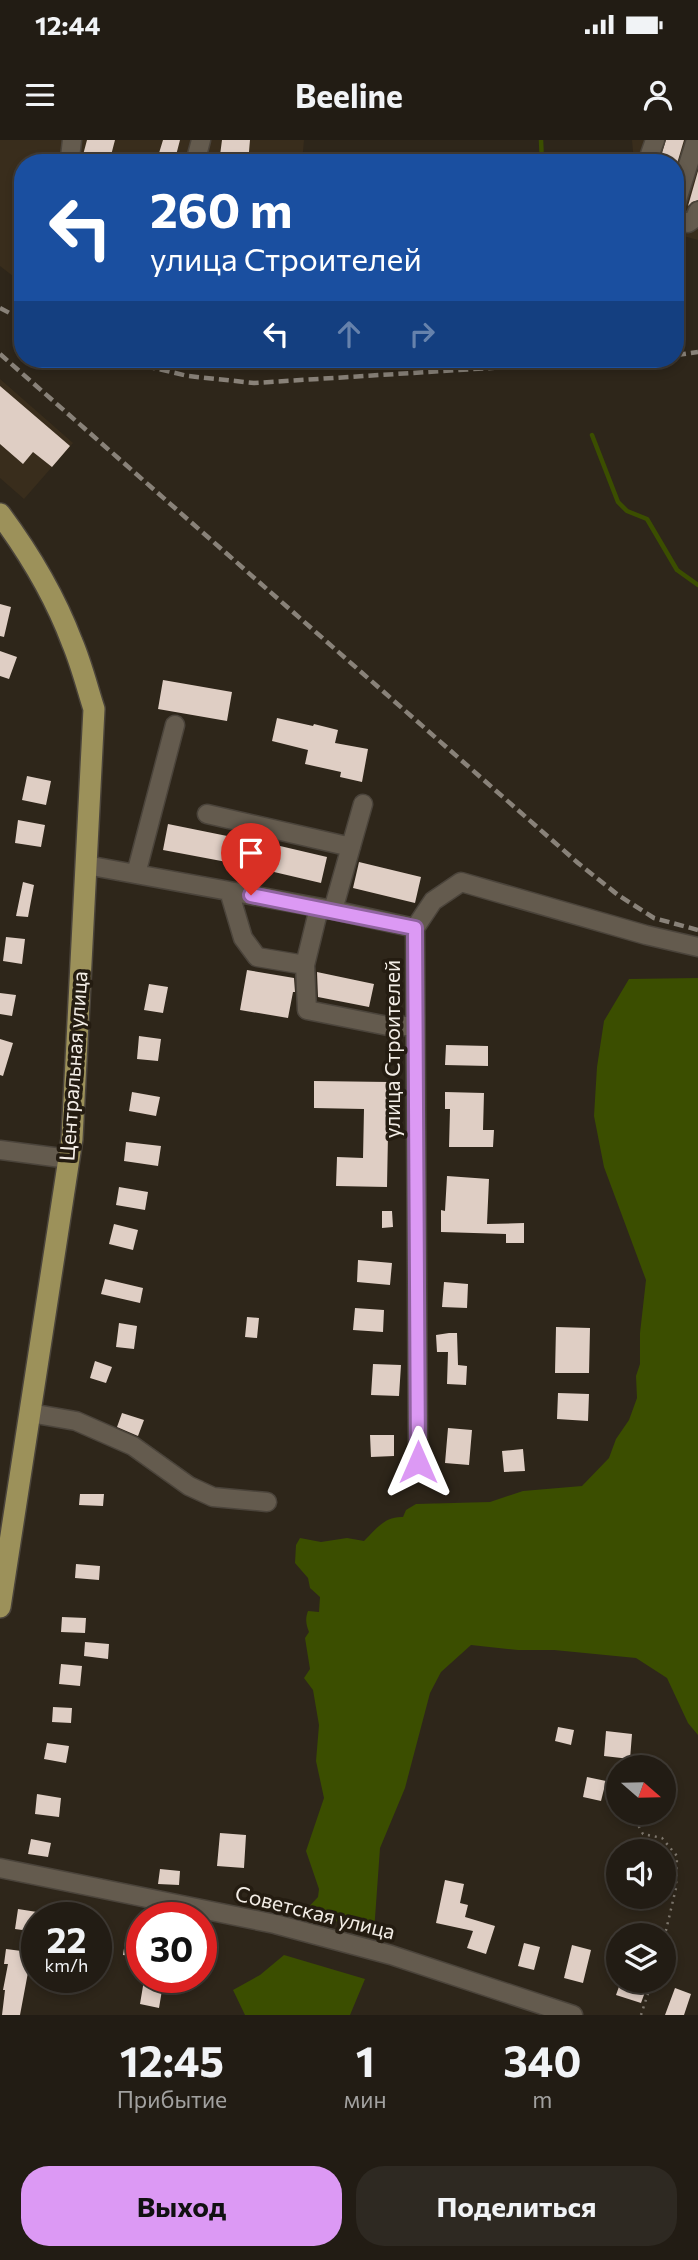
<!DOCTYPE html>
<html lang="ru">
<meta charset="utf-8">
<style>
body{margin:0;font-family:Commissioner,sans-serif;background:#2e2922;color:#f1f3f6;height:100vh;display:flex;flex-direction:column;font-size:26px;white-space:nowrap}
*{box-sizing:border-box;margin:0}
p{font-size:23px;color:#a2a1a0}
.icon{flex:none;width:38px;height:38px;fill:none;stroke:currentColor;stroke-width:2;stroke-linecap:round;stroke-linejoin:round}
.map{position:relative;height:1875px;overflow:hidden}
.sheet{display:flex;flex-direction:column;background:#221c14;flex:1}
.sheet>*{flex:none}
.banner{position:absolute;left:14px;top:14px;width:670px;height:214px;border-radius:28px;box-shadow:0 4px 10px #0003,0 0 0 2px #3f3a34;background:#1a4fa0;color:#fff;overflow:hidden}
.needle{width:46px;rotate:110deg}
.controls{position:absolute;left:606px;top:1615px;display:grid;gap:14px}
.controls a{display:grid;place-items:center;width:70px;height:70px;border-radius:50%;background:#221c14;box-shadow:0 4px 10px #0003,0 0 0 2px #3f3a34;font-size:35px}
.speed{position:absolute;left:21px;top:1762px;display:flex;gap:14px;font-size:35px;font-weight:700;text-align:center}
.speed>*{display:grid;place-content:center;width:91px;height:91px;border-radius:50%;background:#221c14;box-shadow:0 4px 10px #0003,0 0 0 2px #3f3a34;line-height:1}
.speed small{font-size:18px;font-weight:400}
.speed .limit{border:10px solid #d22;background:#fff;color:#111}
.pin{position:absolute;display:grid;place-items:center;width:60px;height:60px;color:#fff;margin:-72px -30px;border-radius:50% 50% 50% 0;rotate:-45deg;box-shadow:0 0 7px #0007}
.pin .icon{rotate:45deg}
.me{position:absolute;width:77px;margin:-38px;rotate:0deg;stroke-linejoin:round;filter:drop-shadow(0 0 5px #0008)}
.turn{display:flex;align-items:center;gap:24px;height:147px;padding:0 21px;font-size:32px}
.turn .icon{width:91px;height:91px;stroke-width:2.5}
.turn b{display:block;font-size:49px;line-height:60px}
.lanes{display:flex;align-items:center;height:66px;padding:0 21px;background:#0003;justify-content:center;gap:35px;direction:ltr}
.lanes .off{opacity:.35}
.eta{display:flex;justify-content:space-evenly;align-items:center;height:119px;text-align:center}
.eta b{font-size:42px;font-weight:700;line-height:49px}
.primary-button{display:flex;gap:14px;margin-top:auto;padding:14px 21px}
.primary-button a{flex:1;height:80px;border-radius:28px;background:#dc99f4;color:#111;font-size:28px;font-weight:700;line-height:80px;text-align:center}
.primary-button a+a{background:#2e2922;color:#f1f3f6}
.status{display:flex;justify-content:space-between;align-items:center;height:49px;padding:0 35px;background:#221c14;direction:ltr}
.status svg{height:19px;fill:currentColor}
header{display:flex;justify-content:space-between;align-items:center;height:91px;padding:0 21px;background:#221c14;font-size:32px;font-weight:700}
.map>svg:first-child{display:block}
</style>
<div class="status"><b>12:44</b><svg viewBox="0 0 49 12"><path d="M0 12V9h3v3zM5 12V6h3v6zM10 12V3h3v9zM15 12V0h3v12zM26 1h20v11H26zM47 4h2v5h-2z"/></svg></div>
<header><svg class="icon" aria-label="menu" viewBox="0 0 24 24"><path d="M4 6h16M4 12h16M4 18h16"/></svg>Beeline<svg class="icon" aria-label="person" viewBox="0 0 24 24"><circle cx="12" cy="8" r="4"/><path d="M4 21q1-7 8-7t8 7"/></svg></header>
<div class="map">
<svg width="698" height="1875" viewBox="0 0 698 1875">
<rect width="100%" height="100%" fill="#2e261a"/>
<path fill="#392d1c" d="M 0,0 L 304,0 L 302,23 L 23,23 L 23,144 L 0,126 Z
M 632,0 L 698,0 L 698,100 L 676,94 L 676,23 L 634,23 Z
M 0,239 L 73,303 L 24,359 L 0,338 Z"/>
<path fill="#3b4e00" d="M 698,838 L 698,1595 L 688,1583 L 667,1538 L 636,1518 L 554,1510 L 518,1510 L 471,1505 L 441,1532 L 430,1553 L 405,1648 L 380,1708 L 374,1792 L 304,1772 L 318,1757 L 319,1749 L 306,1711 L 324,1658 L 316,1621 L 319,1585 L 313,1550 L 304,1538 L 310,1529 L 305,1498 L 309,1492 C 306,1484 305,1479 308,1471 L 319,1472 L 320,1457 L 310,1448 L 308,1438 L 295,1423 L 296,1405 L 300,1398 L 321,1402 L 347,1398 L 364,1401 C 376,1389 385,1376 403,1377 L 406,1370 L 416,1364 L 490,1362 L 523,1351 L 582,1346 L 609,1318 L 616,1299 L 629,1280 L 637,1258 L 636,1236 L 640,1224 L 640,1193 L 646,1140 L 604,1027 L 594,976 L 597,927 L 604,881 L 629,839 Z
M 284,1815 L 365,1839 L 350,1875 L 245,1875 L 233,1850 L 260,1835 Z"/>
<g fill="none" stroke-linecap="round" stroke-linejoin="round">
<path stroke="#3b4e00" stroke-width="4.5" d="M 541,0 L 542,23
M 592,295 L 618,362 L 627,371 L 647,379 L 677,430 L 698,445"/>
</g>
<path fill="#dfcec4" d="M 87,0 L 115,0 L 109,23 L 86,21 L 83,15 Z
M 163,0 L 180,0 L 174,23 L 156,23 Z
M 222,0 L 250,0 L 248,23 L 219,23 Z
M 666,0 L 684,0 L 676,27 L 676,23 L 659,23 Z
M 698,31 L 698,60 L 692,62 L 688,66 Z
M 0,246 L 70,306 L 52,327 L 33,312 L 23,324 L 0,304 Z
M 0,464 L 11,467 L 4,497 L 0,496 Z
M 0,511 L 17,517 L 9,539 L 0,536 Z
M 163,540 L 232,552 L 227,581 L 158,569 Z
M 277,578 L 313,586 L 314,584 L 338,590 L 335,603 L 368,609 L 362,642 L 340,637 L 341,632 L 305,624 L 308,610 L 272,601 Z
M 27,636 L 51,641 L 46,665 L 22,660 Z
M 18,680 L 45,685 L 41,707 L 15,703 Z
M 168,684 L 237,698 L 232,723 L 163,710 Z
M 263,702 L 327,717 L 321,743 L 257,728 Z
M 359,722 L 421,737 L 415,763 L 353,748 Z
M 23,742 L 34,745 L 28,777 L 16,776 Z
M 6,797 L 25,799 L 22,824 L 3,821 Z
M 247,830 L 294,838 L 295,852 L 293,852 L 288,878 L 240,870 Z
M 317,832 L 374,844 L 369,867 L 318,857 Z
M 149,844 L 168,847 L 163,873 L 144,870 Z
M 0,853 L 16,855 L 12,876 L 0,874 Z
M 139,896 L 161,899 L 158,921 L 137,919 Z
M 0,899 L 13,903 L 3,936 L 0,935 Z
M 446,905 L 488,906 L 488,926 L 445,925 Z
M 314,941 L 389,942 L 387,1047 L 336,1046 L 337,1017 L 363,1018 L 364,969 L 314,968 Z
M 132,952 L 160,957 L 156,976 L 129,971 Z
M 445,952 L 484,953 L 483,990 L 494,990 L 493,1007 L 449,1007 L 450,969 L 445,969 Z
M 126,1002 L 161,1006 L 158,1026 L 124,1021 Z
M 447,1036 L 489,1039 L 487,1084 L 524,1083 L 524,1103 L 506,1103 L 506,1094 L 441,1092 L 441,1070 L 445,1071 Z
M 119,1047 L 148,1052 L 145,1070 L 116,1065 Z
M 382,1071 L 392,1071 L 393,1087 L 382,1088 Z
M 114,1084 L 138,1090 L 133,1110 L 109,1104 Z
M 358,1120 L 392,1123 L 390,1145 L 357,1142 Z
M 105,1139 L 143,1148 L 140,1163 L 101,1154 Z
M 444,1142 L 468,1144 L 467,1168 L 442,1167 Z
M 355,1168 L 384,1170 L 383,1192 L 353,1190 Z
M 247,1177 L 259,1178 L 257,1198 L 245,1197 Z
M 119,1183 L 137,1186 L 134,1209 L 116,1207 Z
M 556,1187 L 590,1188 L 589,1233 L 555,1233 Z
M 449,1193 L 457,1193 L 458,1225 L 467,1226 L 466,1245 L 447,1244 L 448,1212 L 437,1212 L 436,1195 Z
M 95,1221 L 112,1227 L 106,1243 L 90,1238 Z
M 373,1224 L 401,1225 L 399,1256 L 371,1255 Z
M 558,1253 L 589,1254 L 588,1281 L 557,1279 Z
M 122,1273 L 144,1280 L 138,1296 L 117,1287 Z
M 448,1288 L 472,1290 L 469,1325 L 445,1323 Z
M 370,1295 L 394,1295 L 394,1316 L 371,1317 Z
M 523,1309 L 525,1331 L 504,1332 L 502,1311 Z
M 80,1354 L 104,1354 L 103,1366 L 79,1365 Z
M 76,1424 L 100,1426 L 99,1440 L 75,1438 Z
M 62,1477 L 86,1478 L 85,1493 L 61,1492 Z
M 85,1502 L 109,1504 L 108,1519 L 84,1516 Z
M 61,1524 L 82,1526 L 80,1546 L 59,1544 Z
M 53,1567 L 72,1568 L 71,1583 L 52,1582 Z
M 558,1587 L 574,1590 L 571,1605 L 555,1601 Z
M 606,1591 L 632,1594 L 630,1619 L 604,1616 Z
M 47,1603 L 69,1606 L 66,1623 L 44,1619 Z
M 587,1637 L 606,1641 L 601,1661 L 583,1657 Z
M 37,1654 L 61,1658 L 59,1677 L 35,1674 Z
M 220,1693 L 246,1695 L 244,1728 L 217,1726 Z
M 31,1699 L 51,1703 L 48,1717 L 28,1714 Z
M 160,1729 L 180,1731 L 179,1745 L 158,1744 Z
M 445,1740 L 464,1744 L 460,1763 L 468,1765 L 465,1777 L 495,1786 L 486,1814 L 467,1808 L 473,1791 L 436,1783 Z
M 18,1769 L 37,1772 L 37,1792 L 15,1789 Z
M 125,1802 L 142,1804 L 142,1817 L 123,1815 Z
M 524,1803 L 540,1807 L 534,1830 L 518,1826 Z
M 572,1805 L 591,1810 L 583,1843 L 564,1838 Z
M 6,1809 L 37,1813 L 37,1828 L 29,1827 L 20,1875 L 2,1875 L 5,1850 L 3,1850 L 8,1824 L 4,1824 Z
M 144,1840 L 163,1844 L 159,1868 L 140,1864 Z
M 621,1841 L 649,1841 L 641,1863 L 616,1855 Z
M 675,1848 L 691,1854 L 684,1875 L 665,1875 Z"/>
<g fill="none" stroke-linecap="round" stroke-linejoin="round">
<g stroke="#4b443b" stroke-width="21">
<path id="minor" d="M 72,0 L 70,18 L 75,23
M 648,20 L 655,0
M 195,23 L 201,0
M 676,63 L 696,0
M 676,73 L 678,79 L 688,83 L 695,78 L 698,71
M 207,674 L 351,707
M 86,725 L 333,770 L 415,788 L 418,1322
M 136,734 L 175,585
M 229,751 L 243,798 L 257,817 L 305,825 L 319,768
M 333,770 L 363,664
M 415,788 L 433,761 L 461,742 L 646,795 L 698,807
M 305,825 L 307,870 L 388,886 L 415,886
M 0,1010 L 69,1019
M 30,1273 L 76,1281 L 133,1306 L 189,1346 L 213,1357 L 267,1362
M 0,1728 L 275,1784 L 391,1815 L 573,1875"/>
</g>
<g stroke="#4b443b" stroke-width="24">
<path id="major" d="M 0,374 C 29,413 55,457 72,502 C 81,523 87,547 94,569 L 72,999 L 0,1467"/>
</g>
<path stroke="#7d766c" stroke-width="2.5" stroke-dasharray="2 5" stroke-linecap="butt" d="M 634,1673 L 638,1685 L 643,1694 L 662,1698 L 677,1716 L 676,1748 L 663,1803
M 641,1875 L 652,1841"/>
<use href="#minor" stroke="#645b4e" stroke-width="18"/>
<use href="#major" stroke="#9c915a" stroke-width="21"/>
<path stroke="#898279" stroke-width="4.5" stroke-dasharray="10 5" stroke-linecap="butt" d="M 0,168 L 23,180
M 0,214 L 578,723 L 618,755 L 654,778 L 698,790
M 676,215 L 698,212
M 116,219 L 188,236 L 254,243 L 632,219"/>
</g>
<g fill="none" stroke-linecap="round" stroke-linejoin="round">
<g stroke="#8f639f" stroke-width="18">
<path id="route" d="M 251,755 L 415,788 L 418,1322"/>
</g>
<use href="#route" stroke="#dc99f4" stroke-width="12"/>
</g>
<g text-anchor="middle" stroke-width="7" stroke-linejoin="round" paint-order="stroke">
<g font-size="21" fill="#f3ede6" stroke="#241c11">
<text transform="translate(393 909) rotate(-90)" y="7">улица Строителей</text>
<text transform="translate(74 926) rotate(-86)" y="7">Центральная улица</text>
<text transform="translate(315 1773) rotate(14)" y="7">Советская улица</text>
</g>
</g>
</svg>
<div class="controls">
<a><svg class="needle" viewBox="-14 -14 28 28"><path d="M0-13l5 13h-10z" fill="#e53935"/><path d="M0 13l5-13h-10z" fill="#a2a1a0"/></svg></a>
<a><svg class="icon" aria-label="sound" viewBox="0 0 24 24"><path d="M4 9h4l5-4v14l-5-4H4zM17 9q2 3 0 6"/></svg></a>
<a><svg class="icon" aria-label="layers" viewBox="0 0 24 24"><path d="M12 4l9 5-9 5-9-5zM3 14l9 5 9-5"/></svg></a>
</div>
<div class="speed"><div>22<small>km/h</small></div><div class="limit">30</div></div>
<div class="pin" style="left:251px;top:755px;background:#d93025"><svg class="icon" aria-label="arrive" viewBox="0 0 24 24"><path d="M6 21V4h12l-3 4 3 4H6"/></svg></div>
<svg class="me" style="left:418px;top:1322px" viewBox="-20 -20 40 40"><path d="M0-17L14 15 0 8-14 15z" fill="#dc99f4" stroke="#fff" stroke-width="4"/></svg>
<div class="banner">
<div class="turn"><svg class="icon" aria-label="left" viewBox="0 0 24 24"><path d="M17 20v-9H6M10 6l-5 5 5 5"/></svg><div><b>260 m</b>улица Строителей</div></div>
<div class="lanes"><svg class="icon" aria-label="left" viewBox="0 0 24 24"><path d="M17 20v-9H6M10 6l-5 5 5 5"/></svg><svg class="icon off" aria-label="ahead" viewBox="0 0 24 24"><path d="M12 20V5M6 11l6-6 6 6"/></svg><svg class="icon off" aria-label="right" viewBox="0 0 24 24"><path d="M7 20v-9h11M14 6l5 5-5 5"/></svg></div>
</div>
</div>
<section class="sheet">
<div class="eta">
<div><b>12:45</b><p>Прибытие</p></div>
<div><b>1</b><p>мин</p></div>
<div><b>340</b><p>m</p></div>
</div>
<div class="primary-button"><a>Выход</a><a>Поделиться</a></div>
</section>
